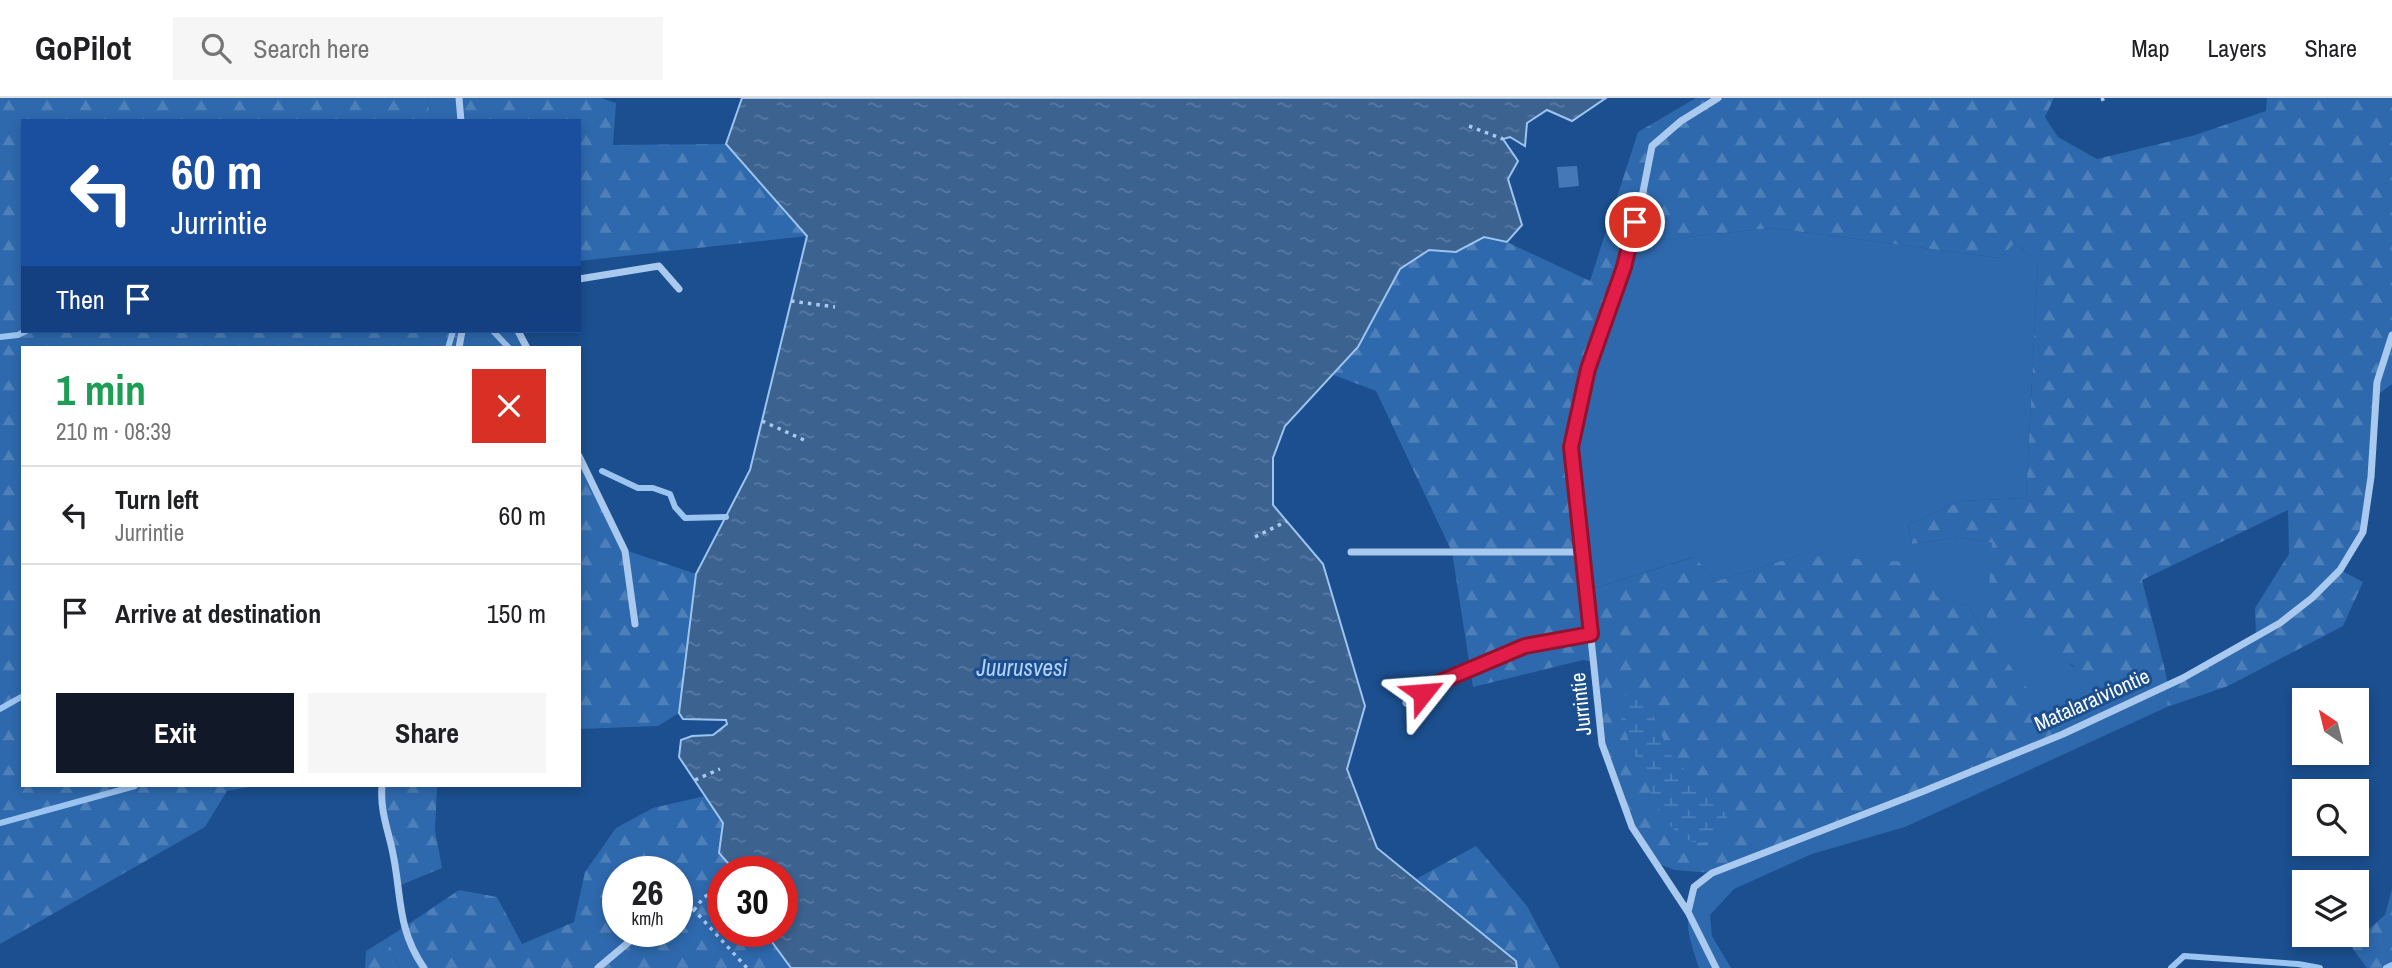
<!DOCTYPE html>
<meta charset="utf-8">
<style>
body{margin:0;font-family:"Archivo Narrow",sans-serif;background:#f6f6f6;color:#202124;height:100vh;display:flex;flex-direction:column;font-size:26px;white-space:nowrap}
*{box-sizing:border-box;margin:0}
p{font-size:23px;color:#757577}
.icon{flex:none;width:38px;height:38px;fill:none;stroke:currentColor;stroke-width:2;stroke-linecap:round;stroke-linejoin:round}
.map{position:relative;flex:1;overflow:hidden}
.details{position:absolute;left:21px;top:248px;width:560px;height:441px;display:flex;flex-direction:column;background:#fff;border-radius:0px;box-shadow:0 4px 10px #0003}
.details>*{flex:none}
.hud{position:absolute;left:21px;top:21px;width:560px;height:214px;border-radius:0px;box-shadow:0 4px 10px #0003;background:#1a4fa0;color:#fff;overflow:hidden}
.needle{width:46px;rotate:325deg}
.fabs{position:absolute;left:2292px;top:590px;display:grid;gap:14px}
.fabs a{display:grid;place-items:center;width:77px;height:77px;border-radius:0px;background:#fff;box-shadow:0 4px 10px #0003;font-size:35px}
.speed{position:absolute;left:602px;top:758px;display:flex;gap:14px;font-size:35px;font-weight:700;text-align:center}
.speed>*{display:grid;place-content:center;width:91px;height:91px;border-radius:50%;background:#fff;box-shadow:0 4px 10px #0003;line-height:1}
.speed small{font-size:18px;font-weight:400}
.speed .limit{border:10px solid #d22;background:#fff;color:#111}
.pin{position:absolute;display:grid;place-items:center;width:60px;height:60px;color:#fff;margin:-30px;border:4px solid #fff;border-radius:50%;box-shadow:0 2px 7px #0007}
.me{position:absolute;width:77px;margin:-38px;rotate:62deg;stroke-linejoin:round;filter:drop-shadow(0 0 5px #0008)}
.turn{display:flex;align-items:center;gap:24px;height:147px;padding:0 35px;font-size:32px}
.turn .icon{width:91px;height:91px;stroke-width:2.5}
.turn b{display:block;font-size:49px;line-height:60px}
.then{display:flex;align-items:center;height:66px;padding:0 35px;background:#0003;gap:14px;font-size:26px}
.round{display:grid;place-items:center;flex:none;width:74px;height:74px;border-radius:0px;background:#f6f6f6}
.summary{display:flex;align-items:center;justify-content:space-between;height:119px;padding:0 35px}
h1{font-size:42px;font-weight:800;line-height:52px;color:#1e9e55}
.cta{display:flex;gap:14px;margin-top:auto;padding:14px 35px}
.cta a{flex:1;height:80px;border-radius:0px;background:#111827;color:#fff;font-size:28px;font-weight:800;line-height:80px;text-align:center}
.cta a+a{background:#f6f6f6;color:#202124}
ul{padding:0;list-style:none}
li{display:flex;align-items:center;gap:21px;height:98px;padding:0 35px;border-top:2px solid #e0e0e0}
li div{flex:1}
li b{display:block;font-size:26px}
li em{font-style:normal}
header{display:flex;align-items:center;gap:42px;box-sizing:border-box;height:98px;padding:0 35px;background:#fff;border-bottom:2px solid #e0e0e0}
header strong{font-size:33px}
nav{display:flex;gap:38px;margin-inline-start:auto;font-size:24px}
.search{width:490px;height:63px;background:#f6f6f6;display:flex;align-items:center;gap:18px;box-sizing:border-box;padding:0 24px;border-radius:0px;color:#757577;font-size:26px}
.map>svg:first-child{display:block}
</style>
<header>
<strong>GoPilot</strong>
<div class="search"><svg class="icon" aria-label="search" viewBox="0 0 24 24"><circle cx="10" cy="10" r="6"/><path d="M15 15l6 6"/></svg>Search here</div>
<nav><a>Map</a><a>Layers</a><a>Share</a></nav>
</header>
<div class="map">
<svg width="2392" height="870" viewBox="0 0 2392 870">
<defs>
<pattern id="forest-firs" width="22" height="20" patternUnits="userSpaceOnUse" patternTransform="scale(1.75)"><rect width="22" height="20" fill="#2e69ad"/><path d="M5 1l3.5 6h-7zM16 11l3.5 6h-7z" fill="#4d80b9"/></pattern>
<pattern id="wetland-marsh" width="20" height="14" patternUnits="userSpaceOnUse" patternTransform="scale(1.75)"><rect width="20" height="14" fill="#2e69ad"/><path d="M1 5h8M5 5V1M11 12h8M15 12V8" fill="none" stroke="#4d80b9"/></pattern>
<pattern id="water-ripples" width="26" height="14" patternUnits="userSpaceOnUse" patternTransform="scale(1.75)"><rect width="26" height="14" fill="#3c6290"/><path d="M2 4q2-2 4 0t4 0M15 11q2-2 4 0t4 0" fill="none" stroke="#597aa1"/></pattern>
</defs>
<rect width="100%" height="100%" fill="#1b4f8f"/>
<path fill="#2e69ad" d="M 427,0 L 459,0 L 461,23 L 431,23 Z
M 1772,130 L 2000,160 L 2015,145 L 2038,165 L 2026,400 L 1961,403 L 1908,427 L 1912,446 L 1959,439 L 1993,445 L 2016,524 L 2072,568 L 2105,578 L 2147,571 L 2165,572 L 2168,587 L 2167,609 L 1905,729 L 1812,756 L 1734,791 L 1710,817 L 1712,838 L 1731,870 L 1699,870 C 1687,833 1684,828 1694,789 L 1986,537 L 1968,508 L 1801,457 L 1717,483 L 1693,459 L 1586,493 L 1571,349 L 1588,271 L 1629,145 Z
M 462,233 L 518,233 L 527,250 L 459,250 Z
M 404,829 L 424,870 L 399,870 L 387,840 Z"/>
<path fill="url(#forest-firs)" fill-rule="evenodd" d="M 0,0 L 427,0 L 431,23 L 23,23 L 23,233 L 462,233 L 459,250 L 23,250 L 23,688 L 256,688 L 227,693 L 205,729 L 0,846 Z
M 459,0 L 601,0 L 616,5 L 613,47 L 726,46 L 807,138 L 579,163 L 579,23 L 461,23 Z
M 1696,0 L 2054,0 L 2045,19 L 2058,39 L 2097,61 L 2192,38 L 2266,13 L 2267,0 L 2392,0 L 2392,286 L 2376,298 L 2363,434 L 2340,472 L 2363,484 L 2343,528 L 2228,588 L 2167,609 L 2168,587 L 2256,539 L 2255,510 L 2289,456 L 2288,412 L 2142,482 L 2165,572 C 2146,571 2120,580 2104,578 C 2069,574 2042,545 2016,524 L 2002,531 L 1987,520 L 1992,445 L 1959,439 L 1912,446 L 1908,427 L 1961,403 L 2026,400 L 2038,165 L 2015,145 L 2000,160 L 1772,130 L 1629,145 L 1588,271 L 1571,349 L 1586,493 L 1694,459 L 1717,483 L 1801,457 L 1921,465 L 1936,498 L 1968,508 L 1986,537 L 2063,636 L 1712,775 L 1675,772 L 1656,765 L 1632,729 L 1602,646 L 1594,564 L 1583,562 L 1473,589 L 1452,454 L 1376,293 L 1331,276 L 1358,249 L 1400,171 L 1429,152 L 1456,154 L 1484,139 L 1507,144 L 1590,183 L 1638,34 Z
M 579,358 L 625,452 L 696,476 L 679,615 L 658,628 L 579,631 Z
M 382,688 L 437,688 L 435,732 L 442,770 L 396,789 Z
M 705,698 L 723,725 L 719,755 L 735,773 L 723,774 L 723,833 L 764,833 L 791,870 L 424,870 L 404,829 L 459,792 L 497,799 L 522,846 L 574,824 L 585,774 L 616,730 L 653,710 ZM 618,774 L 677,774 L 677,833 L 618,833 Z
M 1476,748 L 1527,808 L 1560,870 L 1517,870 L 1515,863 L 1416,781 Z
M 2392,791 L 2392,870 L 2367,870 L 2350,847 L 2385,817 Z
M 387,840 L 399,870 L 365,870 L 366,853 Z"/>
<path fill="url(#wetland-marsh)" d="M 1628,595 L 1640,602 L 1652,615 L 1670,656 L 1727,717 L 1728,733 C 1680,773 1653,701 1639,666 C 1630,645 1621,626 1617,604 Z"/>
<path fill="url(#water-ripples)" stroke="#9cc4f0" stroke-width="2" d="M 742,0 L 1606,0 L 1572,23 L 1547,12 L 1527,25 L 1525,48 L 1510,39 L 1503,41 L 1518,63 L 1508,81 L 1522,127 L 1507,144 L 1484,139 L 1456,154 L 1429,152 L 1400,171 L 1358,249 L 1285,328 L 1273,360 L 1273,407 L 1323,466 L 1365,608 L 1347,671 L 1377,750 L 1516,863 L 1517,870 L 791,870 L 764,833 L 782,833 L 782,774 L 735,773 L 719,755 L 723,725 L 679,659 L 681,642 L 692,638 L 713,637 L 727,626 L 726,622 L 683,621 L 679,615 L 696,476 L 750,372 L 807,138 L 726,46 Z"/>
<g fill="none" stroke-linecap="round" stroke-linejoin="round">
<path stroke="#9cc4f0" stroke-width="6" d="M 493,233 L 509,250
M 0,239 L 18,237 L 26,233
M 448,250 L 453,233
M 602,373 L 638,390 L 653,390 L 670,396 L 675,409 L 685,420 L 726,419
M 0,611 L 23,598
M 0,725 L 135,688
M 2171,870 L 2184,858 L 2298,866 L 2320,870
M 2386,870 L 2392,867"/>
</g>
<path fill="#4478b7" d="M 1577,68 L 1579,88 L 1559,90 L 1557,69 Z"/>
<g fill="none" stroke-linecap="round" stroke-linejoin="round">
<path stroke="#a9c9ee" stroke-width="3.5" stroke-dasharray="3.5 5" stroke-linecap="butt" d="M 2101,2 L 2106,0
M 1469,28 L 1503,41
M 791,203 L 835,209
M 762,323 L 804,342
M 1255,439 L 1287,423
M 695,682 L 720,671
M 761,774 L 777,767
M 694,812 L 704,799 L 723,789
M 677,820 L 694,812 L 747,870"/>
<path stroke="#a9c9ee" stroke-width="7" d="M 459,0 L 461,23
M 579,181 L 659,168 L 679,191
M 518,233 L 527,250
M 459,250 L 462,233
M 579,358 L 625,453 L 635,526
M 1351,454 L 1581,454
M 1406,605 L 1440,584 L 1525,548 L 1591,536
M 382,688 C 380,711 387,729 392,751 C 402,795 396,830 424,870
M 1688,814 L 1632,729 L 1602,646 L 1571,349 L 1588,271 L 1624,169 L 1641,104 L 1652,48 L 1681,23 L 1718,0
M 598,870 L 636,838 L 649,833
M 1716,870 L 1688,814 L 1694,789 L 1712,775 L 1924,693 L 2063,636 L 2183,580 L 2280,525 L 2312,500 L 2340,472 L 2363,434 L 2371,379 L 2377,284 L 2392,237"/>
</g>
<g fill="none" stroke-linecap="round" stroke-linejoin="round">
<g stroke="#92132f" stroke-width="18">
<path id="route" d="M 1423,595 L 1440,584 L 1525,548 L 1591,536 L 1571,349 L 1588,271 L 1624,169 L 1635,124"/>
</g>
<use href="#route" stroke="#e11d48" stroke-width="12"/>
</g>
<g text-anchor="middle" stroke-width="6" stroke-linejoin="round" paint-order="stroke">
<g font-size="21" fill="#fff" stroke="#1b4f8f">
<text transform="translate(2092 602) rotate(-24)" y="7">Matalaraiviontie</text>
<text transform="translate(1581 606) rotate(-96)" y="7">Jurrintie</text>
</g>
<g font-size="23" font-style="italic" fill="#b5d3f5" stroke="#1b4f8f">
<text x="1022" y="578">Juurusvesi</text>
</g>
</g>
</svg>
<div class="fabs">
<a><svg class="needle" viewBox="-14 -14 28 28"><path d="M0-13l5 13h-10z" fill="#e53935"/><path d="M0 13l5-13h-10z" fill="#757577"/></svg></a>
<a><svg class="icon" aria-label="search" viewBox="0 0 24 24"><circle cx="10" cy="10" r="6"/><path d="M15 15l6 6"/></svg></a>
<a><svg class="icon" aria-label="layers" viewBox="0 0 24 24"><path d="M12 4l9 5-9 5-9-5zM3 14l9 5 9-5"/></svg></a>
</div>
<div class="speed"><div>26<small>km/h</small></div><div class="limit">30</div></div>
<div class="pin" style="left:1635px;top:124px;background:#d93025"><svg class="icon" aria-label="arrive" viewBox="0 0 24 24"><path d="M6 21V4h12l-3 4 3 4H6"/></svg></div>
<svg class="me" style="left:1423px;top:595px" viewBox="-20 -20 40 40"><path d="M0-17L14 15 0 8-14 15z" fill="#e11d48" stroke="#fff" stroke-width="4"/></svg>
<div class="hud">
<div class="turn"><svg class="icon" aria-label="left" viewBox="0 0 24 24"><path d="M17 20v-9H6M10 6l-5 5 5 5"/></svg><div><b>60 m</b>Jurrintie</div></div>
<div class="then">Then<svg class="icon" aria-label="arrive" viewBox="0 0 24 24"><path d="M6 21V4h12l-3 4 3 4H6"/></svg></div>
</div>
<section class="details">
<div class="summary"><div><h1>1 min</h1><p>210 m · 08:39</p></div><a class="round" style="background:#d93025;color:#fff"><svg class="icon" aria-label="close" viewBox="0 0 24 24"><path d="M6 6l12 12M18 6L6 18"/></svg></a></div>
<ul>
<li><svg class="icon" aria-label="left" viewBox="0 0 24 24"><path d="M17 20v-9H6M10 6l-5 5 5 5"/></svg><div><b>Turn left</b><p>Jurrintie</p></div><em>60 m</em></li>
<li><svg class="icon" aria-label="arrive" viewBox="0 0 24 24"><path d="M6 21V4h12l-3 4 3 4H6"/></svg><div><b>Arrive at destination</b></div><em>150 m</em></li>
</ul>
<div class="cta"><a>Exit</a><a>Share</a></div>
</section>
</div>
